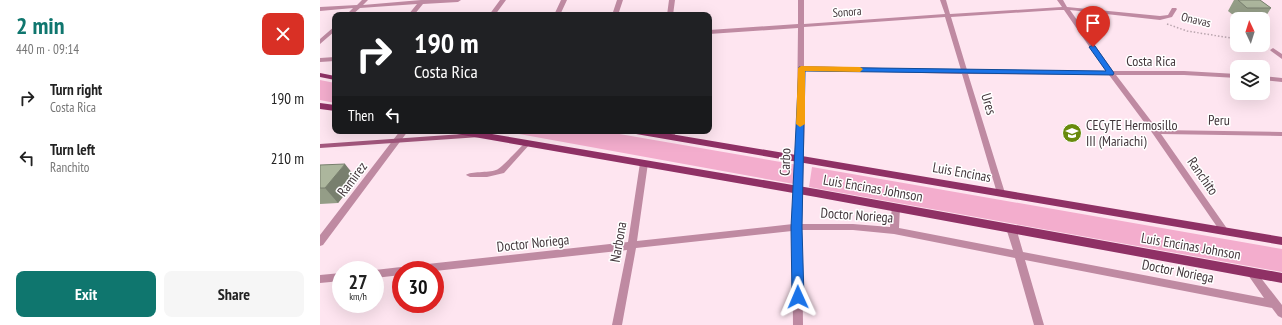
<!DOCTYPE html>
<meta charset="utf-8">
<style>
body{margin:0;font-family:"PT Sans Narrow",sans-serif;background:#f6f6f6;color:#222;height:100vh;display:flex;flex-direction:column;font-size:15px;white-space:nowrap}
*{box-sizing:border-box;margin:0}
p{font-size:13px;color:#767676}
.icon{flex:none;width:22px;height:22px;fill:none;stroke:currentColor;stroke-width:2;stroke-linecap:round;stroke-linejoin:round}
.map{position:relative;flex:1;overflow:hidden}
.panel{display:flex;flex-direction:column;background:#fff;width:320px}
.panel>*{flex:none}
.top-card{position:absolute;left:12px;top:12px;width:380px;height:122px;border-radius:8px;box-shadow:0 4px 16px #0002;background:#202124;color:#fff;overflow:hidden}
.needle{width:26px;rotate:356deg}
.buttons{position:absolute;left:910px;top:12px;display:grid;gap:8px}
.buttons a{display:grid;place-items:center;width:40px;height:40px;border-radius:8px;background:#fff;box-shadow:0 4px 16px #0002;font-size:20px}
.speed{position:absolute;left:12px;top:261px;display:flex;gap:8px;font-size:20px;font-weight:700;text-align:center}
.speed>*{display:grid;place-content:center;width:52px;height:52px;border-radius:50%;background:#fff;box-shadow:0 4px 16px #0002;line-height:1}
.speed small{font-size:10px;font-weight:400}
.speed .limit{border:6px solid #d22;background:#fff;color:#111}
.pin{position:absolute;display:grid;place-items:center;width:34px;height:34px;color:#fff;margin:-41px -17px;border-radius:50% 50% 50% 0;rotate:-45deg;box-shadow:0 0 4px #0007}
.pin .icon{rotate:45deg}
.me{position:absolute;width:44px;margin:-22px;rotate:359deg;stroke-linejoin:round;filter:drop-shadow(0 0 3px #0008)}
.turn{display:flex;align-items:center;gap:14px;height:84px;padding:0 16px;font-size:18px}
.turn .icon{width:52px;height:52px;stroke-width:2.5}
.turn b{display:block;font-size:28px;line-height:34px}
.then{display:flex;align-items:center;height:38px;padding:0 16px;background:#0003;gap:8px;font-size:15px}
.round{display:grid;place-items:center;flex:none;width:42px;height:42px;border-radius:8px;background:#f6f6f6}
.summary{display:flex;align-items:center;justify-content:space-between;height:68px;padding:0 16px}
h1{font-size:24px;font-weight:600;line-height:30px;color:#0f766e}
.cta{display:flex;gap:8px;margin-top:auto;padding:8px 16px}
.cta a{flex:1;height:46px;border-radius:8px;background:#0f766e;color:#fff;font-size:16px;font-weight:600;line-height:46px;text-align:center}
.cta a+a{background:#f6f6f6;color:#222}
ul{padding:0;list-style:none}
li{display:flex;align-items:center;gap:12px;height:60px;padding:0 16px}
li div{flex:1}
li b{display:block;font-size:15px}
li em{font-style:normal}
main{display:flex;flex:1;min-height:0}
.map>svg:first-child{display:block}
</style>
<main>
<section class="panel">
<div class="summary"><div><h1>2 min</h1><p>440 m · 09:14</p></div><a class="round" style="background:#d93025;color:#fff"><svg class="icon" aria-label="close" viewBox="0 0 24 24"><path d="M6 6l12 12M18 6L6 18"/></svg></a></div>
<ul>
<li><svg class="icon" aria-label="right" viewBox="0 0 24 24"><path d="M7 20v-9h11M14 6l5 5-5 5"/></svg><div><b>Turn right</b><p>Costa Rica</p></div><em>190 m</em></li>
<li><svg class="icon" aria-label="left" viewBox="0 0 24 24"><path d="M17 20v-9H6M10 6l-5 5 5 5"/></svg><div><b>Turn left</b><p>Ranchito</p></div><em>210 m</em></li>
</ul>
<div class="cta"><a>Exit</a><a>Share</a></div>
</section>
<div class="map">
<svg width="962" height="325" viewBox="0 0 962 325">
<rect width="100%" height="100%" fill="#fee5f0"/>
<path fill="#f3adcd" d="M 0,80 L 15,83 L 15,103 L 0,100 Z
M 182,131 L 282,131 L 478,165 L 474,184 Z
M 492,167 L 962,249 L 962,272 L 489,187 Z"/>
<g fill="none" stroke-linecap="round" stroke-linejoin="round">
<path stroke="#b9a5ae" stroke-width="1.5" stroke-dasharray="1.5 2" stroke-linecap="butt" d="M 847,24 L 867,31 L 917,39"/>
<path fill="#bf8aa2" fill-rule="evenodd" d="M 350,131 L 356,131 L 354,138 L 352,139 L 349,137 Z
M 208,141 L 211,143 L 210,144 L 184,173 L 167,177 L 150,177 L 146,175 C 151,171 168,173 176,170 C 183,167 199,148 206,142 Z"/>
<path fill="#bf8aa2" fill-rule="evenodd" d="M 42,0 L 48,0 L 43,5 L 101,0 L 141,0 L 138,2 L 103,4 L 94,15 L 88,15 L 97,4 L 40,8 L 32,15 L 26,15 L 33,8 L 0,11 L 0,7 L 37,5 Z
M 180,0 L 186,0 L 175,15 L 169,15 Z
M 241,0 L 247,0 L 240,15 L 234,15 Z
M 297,0 L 303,0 L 298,15 L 292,15 Z
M 349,0 L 355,0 L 353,15 L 347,15 Z
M 478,0 L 484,0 L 484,24 L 625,14 L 620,0 L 626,0 L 630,14 L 742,7 L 737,0 L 743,0 L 747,7 L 840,16 L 848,15 L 852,8 L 856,8 L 857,9 L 852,17 L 840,20 L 750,10 L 793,71 L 864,71 L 917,74 L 917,78 L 864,75 L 796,75 L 838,130 L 962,132 L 962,136 L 841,134 L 908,230 L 910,232 L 908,234 L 905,235 L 902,234 L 833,134 L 789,75 L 648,74 L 685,193 L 684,195 L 678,195 L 677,193 L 642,74 L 484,70 L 485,110 L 482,224 L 533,224 L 570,227 L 572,207 L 573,205 L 579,205 L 580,207 L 579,228 L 693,250 L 686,228 L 688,226 L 691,225 L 694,226 L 696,228 L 703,252 L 944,298 L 926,272 L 928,269 L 931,268 L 934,269 L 962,305 L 962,318 L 958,316 L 952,308 L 705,260 L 724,325 L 714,325 L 695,258 L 574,234 L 533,230 L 482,230 L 483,325 L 473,325 L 472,231 L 316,248 L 302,325 L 292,325 L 307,250 L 115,271 L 115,270 L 81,270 L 81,275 L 55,278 L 55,270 L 81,267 L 85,269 L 89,266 L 308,242 L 320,163 L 324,160 L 328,163 L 317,241 L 473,224 L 477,110 L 478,28 L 389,34 L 389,30 L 478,24 ZM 738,10 L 744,10 L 786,71 L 647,70 L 631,17 ZM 625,17 L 641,70 L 484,66 L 484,27 Z
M 15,26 L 15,31 L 0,44 L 0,39 Z
M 953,48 L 962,54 L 962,59 L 951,51 L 950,50 Z
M 15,57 L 15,61 L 0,62 L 0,58 Z
M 943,76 L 962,78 L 962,82 L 943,80 Z
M 80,131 L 88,131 L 3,245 L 0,246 L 0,235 Z
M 21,273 L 21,281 L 0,283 L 0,275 Z"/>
<path fill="#a4587e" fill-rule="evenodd" d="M 157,133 L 161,135 L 160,137 L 0,148 L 0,144 Z"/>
<path fill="#8f3165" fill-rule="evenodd" d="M 0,73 L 15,76 L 15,80 L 0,77 Z
M 0,103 L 15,105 L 15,111 L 0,109 Z
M 132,131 L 154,131 L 496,189 L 962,273 L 962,283 L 496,197 L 137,134 Z
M 311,131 L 333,131 L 962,237 L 962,245 L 316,134 Z"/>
</g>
<path fill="#949d87" d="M 914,0 L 940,0 L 951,8 L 943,21 L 943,19 L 918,19 L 908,11 Z
M 0,165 L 37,179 L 18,203 L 0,204 Z"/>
<path fill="#787f6e" d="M 25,164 L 37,179 L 18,203 L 5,188 Z"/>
<path fill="#acb69d" stroke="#787f6e" d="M 918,0 L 940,0 L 951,8 L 927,8 Z
M 25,164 L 5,188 L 0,188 L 0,165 Z"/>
<path fill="#1a73e8" stroke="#114b97" d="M 773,45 L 775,46 L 794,73 L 793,75 L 485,71 L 482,227 L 484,297 L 482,301 L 478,302 L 474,301 L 472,297 L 471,227 L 479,67 L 786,71 L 769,47 Z"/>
<path fill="#f59e0b" d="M 481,66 L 540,67 L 543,69 L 540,72 L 485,71 L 485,124 L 480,127 L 476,124 L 478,68 Z"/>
<defs>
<g id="school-disc" transform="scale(1)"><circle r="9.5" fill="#688a0d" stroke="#fff"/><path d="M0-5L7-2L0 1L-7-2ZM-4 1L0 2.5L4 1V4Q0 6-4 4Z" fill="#fff"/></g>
</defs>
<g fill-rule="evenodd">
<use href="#school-disc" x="752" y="133"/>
</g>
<g text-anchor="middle" stroke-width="3" stroke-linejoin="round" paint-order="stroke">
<g font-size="12" fill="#43373c" stroke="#fff">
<text transform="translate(527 12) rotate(-4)" y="4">Sonora</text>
<text transform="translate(876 20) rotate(13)" y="4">Onavas</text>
</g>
<g font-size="14" fill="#43373c" stroke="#fff">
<text x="831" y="66">Costa Rica</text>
<text transform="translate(669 104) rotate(73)" y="5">Ures</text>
<text transform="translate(899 120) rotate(1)" y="5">Peru</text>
<text transform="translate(465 162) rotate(-88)" y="5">Carbo</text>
<text transform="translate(642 172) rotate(10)" y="5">Luis Encinas</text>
<text transform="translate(883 176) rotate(55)" y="5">Ranchito</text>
<text transform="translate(32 179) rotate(-53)" y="5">Ramirez</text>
<text transform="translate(553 188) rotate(10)" y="5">Luis Encinas Johnson</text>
<text transform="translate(537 215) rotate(4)" y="5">Doctor Noriega</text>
<text transform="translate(298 242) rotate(-80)" y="5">Narbona</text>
<text transform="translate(213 243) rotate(-6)" y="5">Doctor Noriega</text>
<text transform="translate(871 246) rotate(10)" y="5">Luis Encinas Johnson</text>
<text transform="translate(858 271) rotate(11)" y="5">Doctor Noriega</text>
</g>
<g font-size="14" fill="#43373c" stroke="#fff" text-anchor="start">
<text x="766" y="130">CECyTE Hermosillo<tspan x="766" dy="16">III (Mariachi)</tspan></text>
</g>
</g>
</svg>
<div class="buttons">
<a><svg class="needle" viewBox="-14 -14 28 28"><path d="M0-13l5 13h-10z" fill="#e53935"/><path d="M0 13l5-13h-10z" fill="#767676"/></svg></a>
<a><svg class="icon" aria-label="layers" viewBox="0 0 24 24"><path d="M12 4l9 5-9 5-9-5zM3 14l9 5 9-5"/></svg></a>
</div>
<div class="speed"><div>27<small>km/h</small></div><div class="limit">30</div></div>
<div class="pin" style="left:773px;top:47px;background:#d93025"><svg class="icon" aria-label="arrive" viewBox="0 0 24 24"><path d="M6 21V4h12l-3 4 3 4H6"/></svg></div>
<svg class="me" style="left:478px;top:297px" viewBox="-20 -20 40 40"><path d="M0-17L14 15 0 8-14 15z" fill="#1a73e8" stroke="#fff" stroke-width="4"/></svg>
<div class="top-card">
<div class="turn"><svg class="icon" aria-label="right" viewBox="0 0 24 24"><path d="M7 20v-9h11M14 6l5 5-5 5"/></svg><div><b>190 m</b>Costa Rica</div></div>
<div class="then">Then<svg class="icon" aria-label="left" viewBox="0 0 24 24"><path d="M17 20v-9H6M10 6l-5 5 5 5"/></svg></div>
</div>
</div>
</main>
